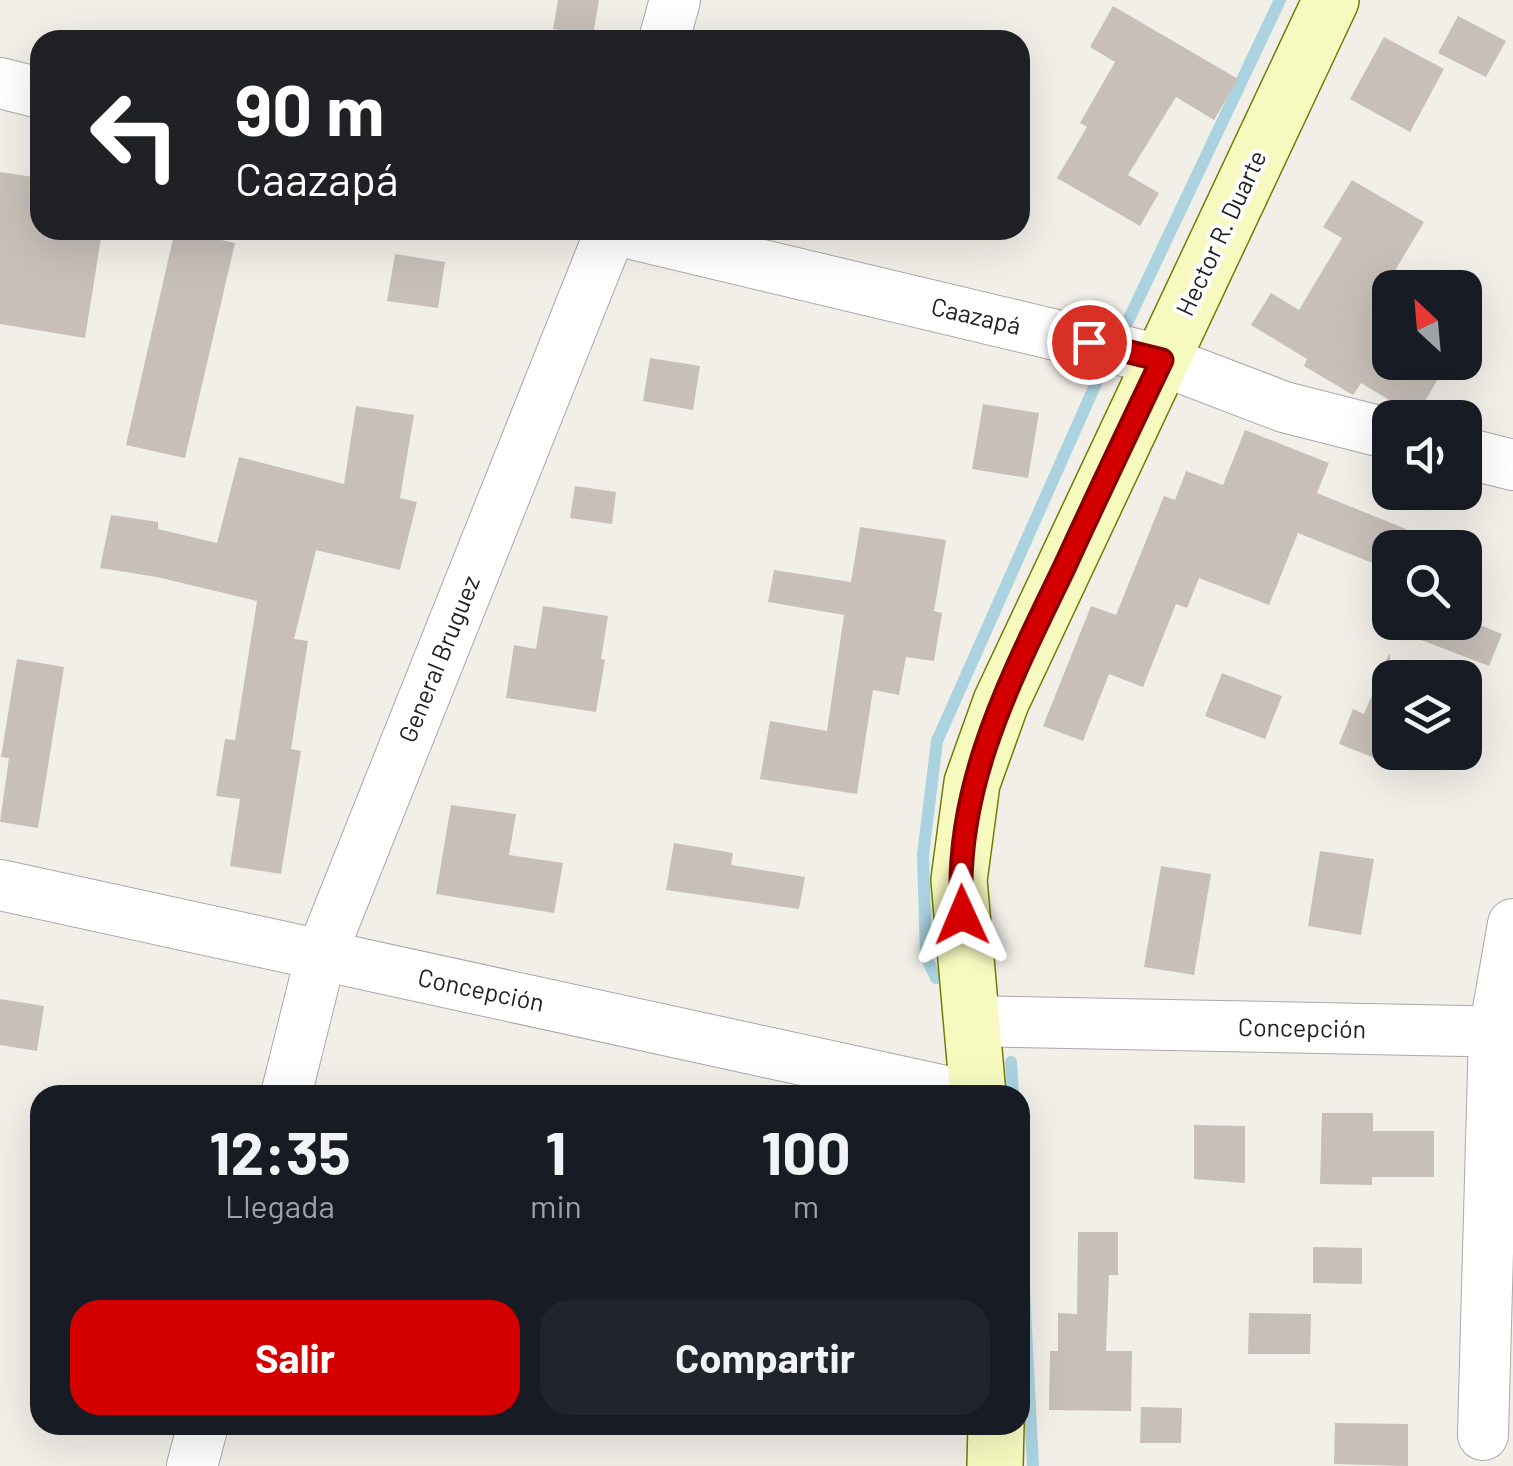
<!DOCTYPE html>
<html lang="es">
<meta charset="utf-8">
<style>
body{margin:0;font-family:Barlow,sans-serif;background:#20242c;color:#f1f3f6;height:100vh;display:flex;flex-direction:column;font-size:38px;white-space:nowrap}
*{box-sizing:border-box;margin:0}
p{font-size:32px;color:#9ea1a6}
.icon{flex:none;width:55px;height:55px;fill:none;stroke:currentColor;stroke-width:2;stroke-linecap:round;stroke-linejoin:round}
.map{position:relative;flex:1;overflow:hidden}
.sheet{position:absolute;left:30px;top:1085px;width:1000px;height:350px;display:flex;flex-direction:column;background:#171b24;border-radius:30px;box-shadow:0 10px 40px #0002}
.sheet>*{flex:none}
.banner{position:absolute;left:30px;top:30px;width:1000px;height:210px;border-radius:30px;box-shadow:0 10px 40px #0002;background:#202124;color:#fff;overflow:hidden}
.needle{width:65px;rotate:334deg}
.buttons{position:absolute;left:1372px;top:270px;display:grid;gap:20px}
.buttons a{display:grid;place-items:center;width:110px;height:110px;border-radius:20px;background:#171b24;box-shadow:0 10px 40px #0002;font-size:50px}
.pin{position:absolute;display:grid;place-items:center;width:85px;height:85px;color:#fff;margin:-42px;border:5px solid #fff;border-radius:50%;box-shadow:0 2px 10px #0007}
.me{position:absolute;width:110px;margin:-55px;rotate:359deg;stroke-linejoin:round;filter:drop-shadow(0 0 8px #0008)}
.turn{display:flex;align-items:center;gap:35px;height:210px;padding:0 40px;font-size:45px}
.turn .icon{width:130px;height:130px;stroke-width:2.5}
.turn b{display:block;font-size:70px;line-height:85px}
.eta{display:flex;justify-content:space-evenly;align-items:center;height:170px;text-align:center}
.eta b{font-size:60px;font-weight:700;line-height:70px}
.action{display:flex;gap:20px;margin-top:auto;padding:20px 40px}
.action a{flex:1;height:115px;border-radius:30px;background:#d40000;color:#fff;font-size:40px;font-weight:700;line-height:115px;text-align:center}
.action a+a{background:#20242c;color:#f1f3f6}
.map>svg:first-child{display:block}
</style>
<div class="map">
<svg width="1513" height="1466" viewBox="0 0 1513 1466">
<rect width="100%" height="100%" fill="#f2efe9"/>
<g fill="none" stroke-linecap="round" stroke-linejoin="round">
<path stroke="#aad3df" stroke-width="12" d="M 1127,323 L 1280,0
M 936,978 L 926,957 L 923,855 L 937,741 L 1097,381
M 1011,1062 L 1013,1095
M 1020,1210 L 1033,1466"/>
</g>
<path fill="#c7bfb8" d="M 558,0 L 599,0 L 593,35 L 553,29 Z
M 1113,6 L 1238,79 L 1214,120 L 1176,97 L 1128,175 L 1159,193 L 1140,226 L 1057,178 L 1087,127 L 1080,123 L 1115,62 L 1090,47 Z
M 1458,16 L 1506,41 L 1486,77 L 1438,53 Z
M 1384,37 L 1444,69 L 1410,132 L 1350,99 Z
M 0,172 L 40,178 L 35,227 L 101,238 L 85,338 L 0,324 Z
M 1352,180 L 1424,222 L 1390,279 L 1390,362 L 1448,362 L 1416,416 L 1361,383 L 1353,395 L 1304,366 L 1307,359 L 1251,325 L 1271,293 L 1299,310 L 1342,238 L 1323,227 Z
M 175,230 L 235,243 L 185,458 L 126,445 Z
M 395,254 L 445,262 L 438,308 L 387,301 Z
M 650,358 L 700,366 L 693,410 L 643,401 Z
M 983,404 L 1039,413 L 1028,478 L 972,469 Z
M 356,406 L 414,415 L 400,498 L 417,502 L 400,570 L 316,550 L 294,639 L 308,641 L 291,749 L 301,751 L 281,874 L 230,866 L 240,799 L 216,796 L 225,739 L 235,740 L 257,601 L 157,577 L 100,568 L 111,515 L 158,522 L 158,529 L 217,543 L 239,457 L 344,484 Z
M 1245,430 L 1329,463 L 1317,493 L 1406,529 L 1399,548 L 1390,548 L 1390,570 L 1298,533 L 1269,605 L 1199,578 L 1187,608 L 1176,604 L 1143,687 L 1109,674 L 1083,741 L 1043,726 L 1091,606 L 1116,615 L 1164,496 L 1175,500 L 1186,471 L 1223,485 Z
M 575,486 L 616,492 L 612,524 L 570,518 Z
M 860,527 L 946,540 L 934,611 L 942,613 L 934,661 L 906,657 L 899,695 L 873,690 L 857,794 L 760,779 L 770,721 L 827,731 L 844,615 L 768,602 L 774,570 L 851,582 Z
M 543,606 L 608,616 L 601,659 L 605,660 L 596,712 L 506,698 L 514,645 L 536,649 Z
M 1382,622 L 1473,622 L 1502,634 L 1489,666 L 1382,625 Z
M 1389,654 L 1390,654 L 1390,764 L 1339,744 L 1353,709 L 1364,714 Z
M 17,659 L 64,667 L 38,828 L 0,822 L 9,758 L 1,757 Z
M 1222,673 L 1282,696 L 1265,739 L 1205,716 Z
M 451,805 L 516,814 L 509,855 L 563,863 L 554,913 L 436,894 Z
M 674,843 L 733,853 L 731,865 L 805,877 L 799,909 L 666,890 Z
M 1320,851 L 1374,859 L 1361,935 L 1308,926 Z
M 1161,866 L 1211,874 L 1194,975 L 1144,967 Z
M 0,999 L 44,1006 L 37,1051 L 0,1045 Z
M 1322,1113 L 1373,1113 L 1373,1131 L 1434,1131 L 1434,1177 L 1372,1177 L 1372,1185 L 1320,1184 Z
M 1194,1125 L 1245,1126 L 1245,1183 L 1194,1179 Z
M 1078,1232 L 1118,1232 L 1118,1275 L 1109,1275 L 1106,1351 L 1132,1351 L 1131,1411 L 1049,1410 L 1050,1351 L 1058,1351 L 1058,1313 L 1077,1314 Z
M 1313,1247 L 1362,1248 L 1362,1284 L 1313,1283 Z
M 1249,1313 L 1311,1314 L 1310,1354 L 1248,1354 Z
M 1141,1407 L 1182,1408 L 1181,1443 L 1140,1443 Z
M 1335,1423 L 1408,1424 L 1408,1466 L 1334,1464 Z"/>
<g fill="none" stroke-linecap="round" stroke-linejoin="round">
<g stroke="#a9a9a9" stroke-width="52">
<path id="street" d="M 664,40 L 675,0
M 0,83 L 40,93
M 615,230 L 1161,360 L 1284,407 L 1390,434
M 1465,453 L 1513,465
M 0,885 L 963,1095
M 971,1021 L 1513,1032
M 286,1095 L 321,955 L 611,230
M 1483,1435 L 1494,1032 L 1513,924
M 192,1466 L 203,1425"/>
</g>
<g stroke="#707d05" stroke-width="58">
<path id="secondary" d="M 978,1095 L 959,880 L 972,783 L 1001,702 L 1331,0
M 995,1466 L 996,1425"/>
</g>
<use href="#street" stroke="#fff" stroke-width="50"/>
<use href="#secondary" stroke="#f7fabf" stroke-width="55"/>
</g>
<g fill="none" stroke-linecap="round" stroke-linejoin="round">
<g stroke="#8a0000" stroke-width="25">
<path id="route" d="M 962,915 C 952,789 1011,678 1064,568 C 1096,498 1129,429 1162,360 L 1089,342"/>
</g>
<use href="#route" stroke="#d40000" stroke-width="18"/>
</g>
<g text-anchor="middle" stroke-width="8" stroke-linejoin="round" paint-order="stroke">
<g font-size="25" fill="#222" stroke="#fff">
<text transform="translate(1221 233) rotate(-65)" y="9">Hector R. Duarte</text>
<text transform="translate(976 316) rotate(13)" y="9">Caazapá</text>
<text transform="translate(439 659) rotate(-68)" y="9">General Bruguez</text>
<text transform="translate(481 990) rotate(12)" y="9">Concepción</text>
<text transform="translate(1302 1028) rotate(1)" y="9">Concepción</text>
</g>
</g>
</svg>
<div class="buttons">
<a><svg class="needle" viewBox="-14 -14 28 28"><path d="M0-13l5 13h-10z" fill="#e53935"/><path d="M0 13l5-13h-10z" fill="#9ea1a6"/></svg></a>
<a><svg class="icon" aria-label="sound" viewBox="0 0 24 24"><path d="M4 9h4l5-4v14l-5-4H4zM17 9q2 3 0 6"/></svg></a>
<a><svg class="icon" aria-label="search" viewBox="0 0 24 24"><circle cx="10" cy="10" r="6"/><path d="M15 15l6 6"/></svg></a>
<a><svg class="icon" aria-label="layers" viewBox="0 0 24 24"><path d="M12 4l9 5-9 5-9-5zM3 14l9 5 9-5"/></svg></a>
</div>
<div class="pin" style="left:1089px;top:342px;background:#d93025"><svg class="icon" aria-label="arrive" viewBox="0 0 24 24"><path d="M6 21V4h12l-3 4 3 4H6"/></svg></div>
<svg class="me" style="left:962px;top:915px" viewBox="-20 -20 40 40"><path d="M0-17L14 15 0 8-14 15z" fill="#d40000" stroke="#fff" stroke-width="4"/></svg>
<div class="banner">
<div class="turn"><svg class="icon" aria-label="left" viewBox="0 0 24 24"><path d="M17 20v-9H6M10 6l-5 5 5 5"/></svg><div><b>90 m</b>Caazapá</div></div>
</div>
<section class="sheet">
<div class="eta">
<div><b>12:35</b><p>Llegada</p></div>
<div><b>1</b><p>min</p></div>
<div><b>100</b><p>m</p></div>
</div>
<div class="action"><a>Salir</a><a>Compartir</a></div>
</section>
</div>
